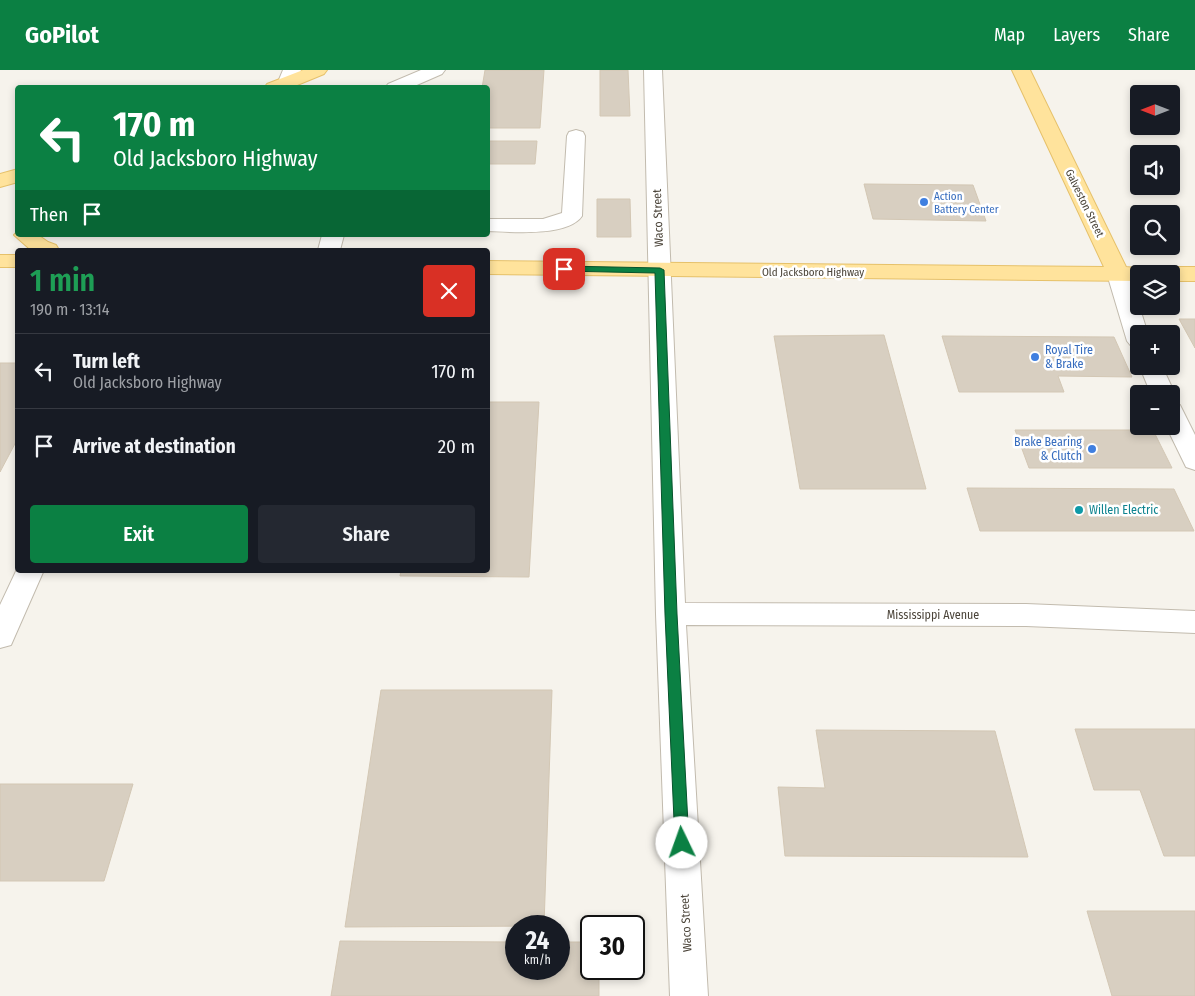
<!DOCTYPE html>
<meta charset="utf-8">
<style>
body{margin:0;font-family:"Fira Sans Condensed",sans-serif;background:#242831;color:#f1f3f6;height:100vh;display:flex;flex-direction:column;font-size:19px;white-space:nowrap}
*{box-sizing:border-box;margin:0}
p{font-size:16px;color:#9ea1a6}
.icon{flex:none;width:28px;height:28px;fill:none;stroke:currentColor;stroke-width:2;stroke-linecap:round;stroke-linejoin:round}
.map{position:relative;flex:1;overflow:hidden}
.drawer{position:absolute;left:15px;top:178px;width:475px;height:325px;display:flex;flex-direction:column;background:#171b24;border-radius:5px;box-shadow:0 2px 8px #0003}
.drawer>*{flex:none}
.top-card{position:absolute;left:15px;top:15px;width:475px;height:152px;border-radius:5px;box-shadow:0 2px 8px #0003;background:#0b8043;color:#fff;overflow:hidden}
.needle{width:32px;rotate:270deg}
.controls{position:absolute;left:1130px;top:15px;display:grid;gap:10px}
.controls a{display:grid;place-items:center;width:50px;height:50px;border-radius:5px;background:#171b24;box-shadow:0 2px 8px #0003;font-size:25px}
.speed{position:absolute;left:505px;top:845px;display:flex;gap:10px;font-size:25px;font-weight:700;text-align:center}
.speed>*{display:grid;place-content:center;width:65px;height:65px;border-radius:50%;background:#171b24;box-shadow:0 2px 8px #0003;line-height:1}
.speed small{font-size:12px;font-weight:400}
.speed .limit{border:2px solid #111;border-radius:8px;background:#fff;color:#111}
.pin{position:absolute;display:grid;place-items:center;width:42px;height:42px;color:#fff;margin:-21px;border-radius:10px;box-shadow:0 2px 8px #0006}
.me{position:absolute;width:55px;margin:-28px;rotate:357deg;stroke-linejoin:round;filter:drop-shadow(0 0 4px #0008)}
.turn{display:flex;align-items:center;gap:18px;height:105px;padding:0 15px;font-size:22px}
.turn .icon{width:65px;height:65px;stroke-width:2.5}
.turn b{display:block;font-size:35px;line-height:42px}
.then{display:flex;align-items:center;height:48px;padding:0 15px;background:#0003;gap:10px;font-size:19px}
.round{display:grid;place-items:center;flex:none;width:52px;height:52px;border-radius:5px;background:#242831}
.overview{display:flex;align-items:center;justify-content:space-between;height:85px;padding:0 15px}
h1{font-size:30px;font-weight:600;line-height:38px;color:#1e9e55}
.cta{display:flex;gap:10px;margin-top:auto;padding:10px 15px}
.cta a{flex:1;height:58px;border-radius:5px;background:#0b8043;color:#fff;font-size:20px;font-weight:600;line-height:58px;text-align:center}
.cta a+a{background:#242831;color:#f1f3f6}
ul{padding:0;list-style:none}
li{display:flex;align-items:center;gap:15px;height:75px;padding:0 15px;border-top:1px solid #363941}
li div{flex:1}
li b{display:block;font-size:19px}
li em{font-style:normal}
header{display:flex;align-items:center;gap:30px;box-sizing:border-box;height:70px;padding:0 25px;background:#0b8043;color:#fff}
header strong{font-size:24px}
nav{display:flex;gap:28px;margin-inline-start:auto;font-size:18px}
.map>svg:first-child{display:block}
</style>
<header>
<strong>GoPilot</strong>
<nav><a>Map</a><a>Layers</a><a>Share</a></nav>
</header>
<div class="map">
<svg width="1195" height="926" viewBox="0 0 1195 926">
<rect width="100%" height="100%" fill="#f6f3ec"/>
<path fill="#d8cfc1" stroke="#d3c7b4" d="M 485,0 L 544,0 L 540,58 L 488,58 L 488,18 L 482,18 Z
M 600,0 L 628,0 L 630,46 L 600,46 Z
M 488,71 L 537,71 L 535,94 L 488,94 Z
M 864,114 L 973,115 L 986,151 L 873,149 Z
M 597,129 L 630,129 L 631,167 L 597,167 Z
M 1179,249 L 1195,249 L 1195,278 Z
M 884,265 L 926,419 L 800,419 L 774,266 Z
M 942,266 L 1114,267 L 1132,307 L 1058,306 L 1064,322 L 959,322 Z
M 0,293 L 18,293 L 18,368 L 0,402 Z
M 488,332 L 539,332 L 529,507 L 400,506 L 401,500 L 488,500 Z
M 1015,360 L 1153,360 L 1172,398 L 1029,398 Z
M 967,418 L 1174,419 L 1194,461 L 980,461 Z
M 381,620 L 552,620 L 544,856 L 345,857 Z
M 1075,659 L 1195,659 L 1195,786 L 1164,786 L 1140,720 L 1094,720 Z
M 816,660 L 995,661 L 1028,787 L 785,786 L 778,717 L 825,718 Z
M 0,714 L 133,714 L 104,811 L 0,811 Z
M 1087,841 L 1195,841 L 1195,926 L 1112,926 Z
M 340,871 L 516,872 L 516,899 L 559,899 L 559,872 L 591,872 L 591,899 L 599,899 L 599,926 L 331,926 Z"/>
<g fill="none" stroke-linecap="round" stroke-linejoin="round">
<g stroke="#c2bbae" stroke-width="2">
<path id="minor" d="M 283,0 L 301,0 L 293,16 L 287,17 L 281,16 L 278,12 Z
M 421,0 L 445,0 L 442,4 L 410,18 L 385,18 L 388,14 Z
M 644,0 L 662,0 L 685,533 L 1026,534 L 1195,541 L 1195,563 L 1026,556 L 686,555 L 708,926 L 670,926 L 656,544 Z
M 576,60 L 583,62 L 585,66 L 582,146 C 568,167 511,162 488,161 L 488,149 L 543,149 L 562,143 L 567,66 L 569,62 Z
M 322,165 L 344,165 L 340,180 L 318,180 Z
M 1118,197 L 1126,199 L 1129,204 L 1148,264 L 1139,264 L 1139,278 L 1131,276 L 1127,271 L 1107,204 L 1110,199 Z
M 1139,295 L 1162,296 L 1175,324 L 1172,329 L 1171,324 L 1151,324 Z
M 1171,333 L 1180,335 L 1195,365 L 1195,400 L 1186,397 L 1166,356 L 1171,356 Z
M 18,497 L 18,500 L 44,500 L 11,575 L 0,578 L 0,535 Z"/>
</g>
<g stroke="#e6c16a" stroke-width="2">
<path id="major" d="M 303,0 L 327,0 L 324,4 L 290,18 L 264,18 L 267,14 Z
M 1012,0 L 1030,0 L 1126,197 L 1147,199 L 1150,204 L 1139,204 L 1139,211 L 488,204 L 488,191 L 1104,197 Z
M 18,99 L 18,112 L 0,117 L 0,104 Z
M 18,161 L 18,165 L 38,165 L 48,172 L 56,175 L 59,180 L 31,180 L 14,165 Z
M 0,185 L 18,185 L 18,197 L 0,197 Z
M 1171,197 L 1195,197 L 1195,211 L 1171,211 L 1171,204 L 1160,204 L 1163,199 Z"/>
</g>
<use href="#minor" fill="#fff" fill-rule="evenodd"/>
<use href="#major" fill="#ffe39c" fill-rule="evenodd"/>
</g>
<path fill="#0b8043" stroke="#07532c" d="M 564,196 L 660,198 L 664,200 L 677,544 L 689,773 L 687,777 L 682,779 L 677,777 L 675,773 L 665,544 L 655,203 L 561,201 L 560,199 Z"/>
<g fill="#3f7fe0" stroke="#fff" stroke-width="2">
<circle cx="924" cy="132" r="5"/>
<circle cx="1035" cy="287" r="5"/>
<circle cx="1092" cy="379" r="5"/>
</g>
<circle fill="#0f9aa8" stroke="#fff" stroke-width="2" cx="1079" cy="440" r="5"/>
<g text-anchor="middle" stroke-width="5" stroke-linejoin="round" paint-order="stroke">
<g font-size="11" fill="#366cbe" stroke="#fff" text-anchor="start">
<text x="934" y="130">Action<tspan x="934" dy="13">Battery Center</tspan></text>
</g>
<g font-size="11" fill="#4b4439" stroke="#fff">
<text transform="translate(1085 133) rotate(64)" y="4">Galveston Street</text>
<text x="813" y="206">Old Jacksboro Highway</text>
</g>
<g font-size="12" fill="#4b4439" stroke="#fff">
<text transform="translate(658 148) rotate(-92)" y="4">Waco Street</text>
<text x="933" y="549">Mississippi Avenue</text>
<text transform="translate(686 853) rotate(-93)" y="4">Waco Street</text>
</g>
<g font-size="12" fill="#366cbe" stroke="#fff" text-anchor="start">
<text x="1045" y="284">Royal Tire<tspan x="1045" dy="14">&amp; Brake</tspan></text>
<text x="1082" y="376" text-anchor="end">Brake Bearing<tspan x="1082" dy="14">&amp; Clutch</tspan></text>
</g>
<g font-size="12" fill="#0d838f" stroke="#fff" text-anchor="start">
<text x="1089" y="444">Willen Electric</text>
</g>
</g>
</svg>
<div class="controls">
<a><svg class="needle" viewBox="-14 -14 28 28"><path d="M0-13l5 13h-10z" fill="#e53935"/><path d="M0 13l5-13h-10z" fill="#9ea1a6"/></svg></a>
<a><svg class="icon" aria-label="sound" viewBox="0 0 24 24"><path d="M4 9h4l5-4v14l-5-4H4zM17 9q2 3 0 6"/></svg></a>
<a><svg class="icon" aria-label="search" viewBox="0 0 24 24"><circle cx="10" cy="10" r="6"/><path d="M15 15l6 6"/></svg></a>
<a><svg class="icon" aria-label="layers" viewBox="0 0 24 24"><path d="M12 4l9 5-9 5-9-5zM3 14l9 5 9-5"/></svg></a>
<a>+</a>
<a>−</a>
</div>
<div class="speed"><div>24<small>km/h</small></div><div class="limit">30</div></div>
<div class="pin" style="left:564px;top:199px;background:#d93025"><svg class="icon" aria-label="arrive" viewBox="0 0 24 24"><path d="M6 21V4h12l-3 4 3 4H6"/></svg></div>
<svg class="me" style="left:682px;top:773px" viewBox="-20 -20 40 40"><circle r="19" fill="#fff"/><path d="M0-13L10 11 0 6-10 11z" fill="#0b8043"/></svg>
<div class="top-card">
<div class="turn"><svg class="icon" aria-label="left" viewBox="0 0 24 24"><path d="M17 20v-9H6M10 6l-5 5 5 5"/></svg><div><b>170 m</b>Old Jacksboro Highway</div></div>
<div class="then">Then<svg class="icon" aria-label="arrive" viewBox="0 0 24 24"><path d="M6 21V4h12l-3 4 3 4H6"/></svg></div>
</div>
<section class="drawer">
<div class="overview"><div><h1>1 min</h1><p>190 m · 13:14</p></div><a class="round" style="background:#d93025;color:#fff"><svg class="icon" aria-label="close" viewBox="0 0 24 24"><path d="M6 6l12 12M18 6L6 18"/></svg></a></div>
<ul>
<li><svg class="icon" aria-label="left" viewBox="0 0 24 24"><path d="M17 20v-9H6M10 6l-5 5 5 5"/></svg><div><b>Turn left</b><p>Old Jacksboro Highway</p></div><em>170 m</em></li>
<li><svg class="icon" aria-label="arrive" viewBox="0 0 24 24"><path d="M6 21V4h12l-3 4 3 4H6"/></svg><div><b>Arrive at destination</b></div><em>20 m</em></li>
</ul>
<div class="cta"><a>Exit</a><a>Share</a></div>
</section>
</div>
